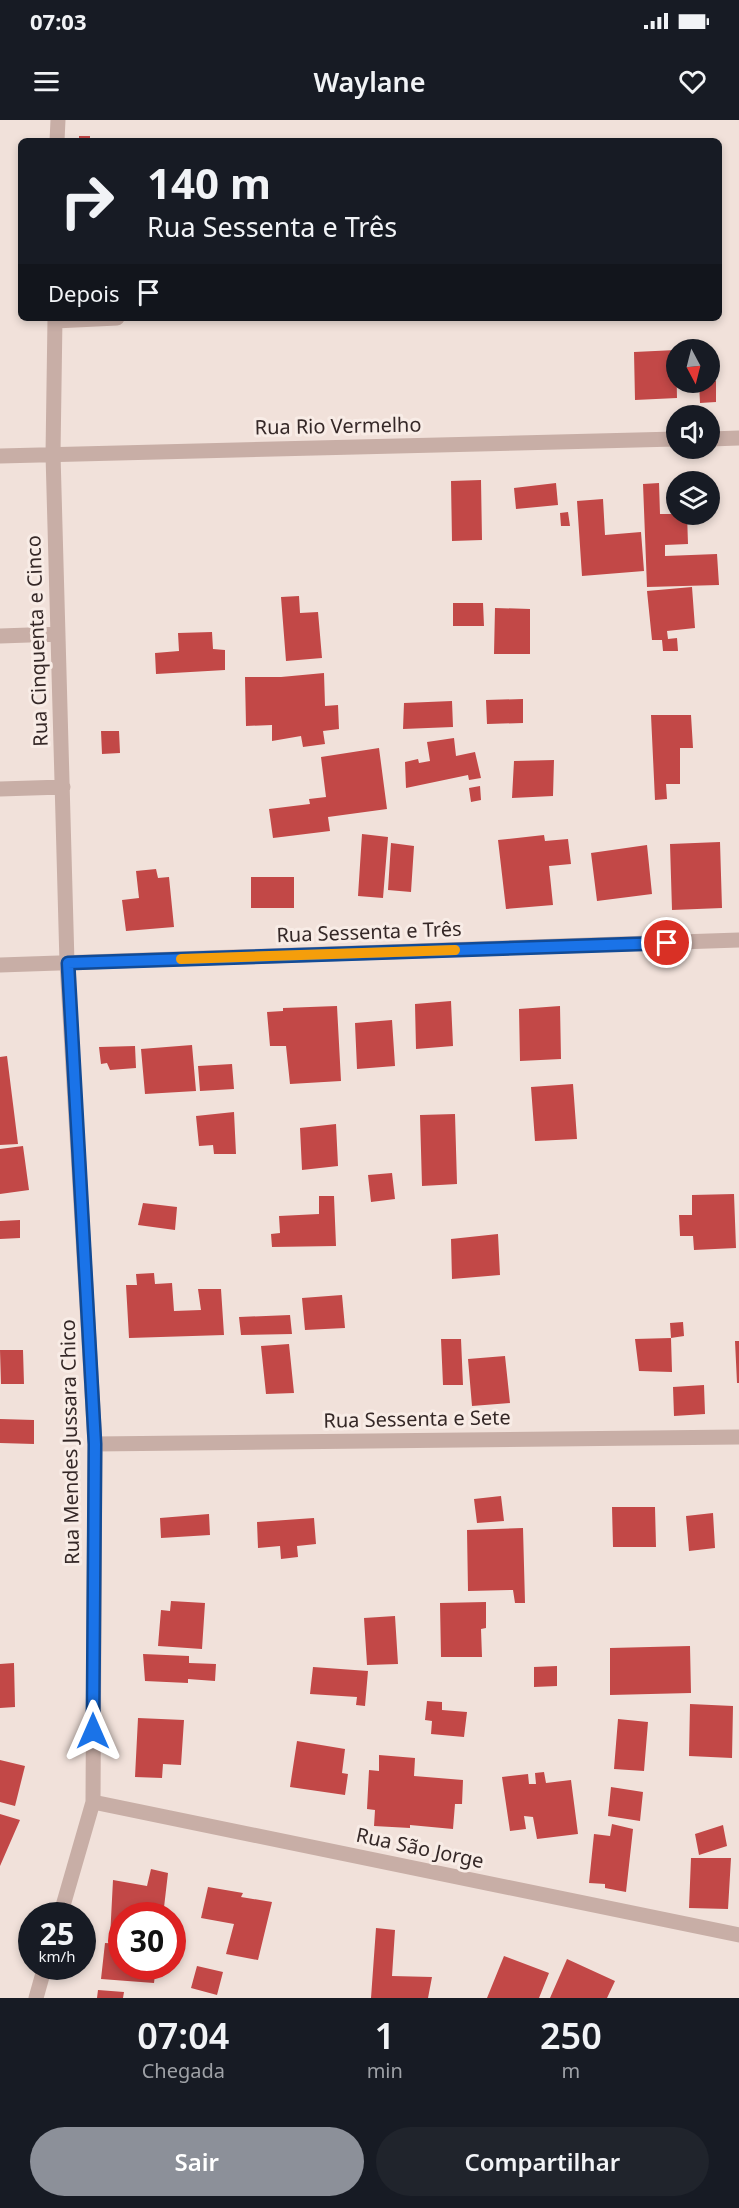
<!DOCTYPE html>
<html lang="pt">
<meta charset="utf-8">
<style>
body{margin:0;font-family:"Noto Sans",sans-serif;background:#20242c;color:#f1f3f6;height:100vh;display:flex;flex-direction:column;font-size:22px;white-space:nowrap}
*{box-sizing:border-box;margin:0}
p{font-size:20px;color:#9ea1a6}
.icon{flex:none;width:33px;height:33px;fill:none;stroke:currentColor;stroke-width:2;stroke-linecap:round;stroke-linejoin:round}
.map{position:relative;height:1878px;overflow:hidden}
.sheet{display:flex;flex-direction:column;background:#171b24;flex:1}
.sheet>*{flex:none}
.guide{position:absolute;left:18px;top:18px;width:704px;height:183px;border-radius:9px;box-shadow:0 3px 9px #0003;background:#171b24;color:#f1f3f6;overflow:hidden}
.needle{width:39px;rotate:173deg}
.tools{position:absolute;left:666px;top:219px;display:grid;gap:12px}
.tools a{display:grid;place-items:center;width:54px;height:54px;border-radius:50%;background:#171b24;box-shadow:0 3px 9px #0003;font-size:30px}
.speed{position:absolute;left:18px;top:1782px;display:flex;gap:12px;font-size:30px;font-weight:700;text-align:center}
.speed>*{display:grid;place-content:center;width:78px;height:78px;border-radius:50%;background:#171b24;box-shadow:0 3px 9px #0003;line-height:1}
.speed small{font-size:15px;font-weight:400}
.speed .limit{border:9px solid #d22;background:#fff;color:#111}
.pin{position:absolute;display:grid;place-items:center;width:51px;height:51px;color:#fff;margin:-26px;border:3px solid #fff;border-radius:50%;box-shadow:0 2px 6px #0007}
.me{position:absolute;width:66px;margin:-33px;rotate:0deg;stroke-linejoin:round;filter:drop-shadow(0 0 4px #0008)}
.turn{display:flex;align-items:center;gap:21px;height:126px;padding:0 30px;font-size:27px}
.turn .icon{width:78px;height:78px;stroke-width:2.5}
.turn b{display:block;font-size:42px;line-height:51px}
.then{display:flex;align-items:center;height:57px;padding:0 30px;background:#0003;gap:12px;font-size:22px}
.eta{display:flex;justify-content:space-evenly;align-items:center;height:102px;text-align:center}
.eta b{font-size:36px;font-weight:600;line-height:42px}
.primary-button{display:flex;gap:12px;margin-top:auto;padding:12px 30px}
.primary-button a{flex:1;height:69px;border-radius:36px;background:#8c9099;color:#fff;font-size:24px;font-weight:600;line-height:69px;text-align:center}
.primary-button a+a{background:#20242c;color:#f1f3f6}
.status{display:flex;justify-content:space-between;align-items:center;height:42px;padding:0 30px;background:#171b24;direction:ltr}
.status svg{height:16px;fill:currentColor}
header{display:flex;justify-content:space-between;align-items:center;height:78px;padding:0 30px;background:#171b24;font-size:27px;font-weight:600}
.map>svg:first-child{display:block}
</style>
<div class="status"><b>07:03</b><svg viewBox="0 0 49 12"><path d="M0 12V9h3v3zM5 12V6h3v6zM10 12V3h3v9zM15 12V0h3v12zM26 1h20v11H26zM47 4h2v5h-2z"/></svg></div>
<header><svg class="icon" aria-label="menu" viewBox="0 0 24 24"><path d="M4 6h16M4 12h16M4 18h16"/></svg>Waylane<svg class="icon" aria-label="heart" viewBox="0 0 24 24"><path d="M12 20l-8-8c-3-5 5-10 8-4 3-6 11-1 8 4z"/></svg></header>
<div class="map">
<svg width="739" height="1878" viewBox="0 0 739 1878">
<rect width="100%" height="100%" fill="#f1e1da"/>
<path fill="#c24847" d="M 79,16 L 90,16 L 90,21 L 79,21 Z
M 676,230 L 677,278 L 635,280 L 634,232 Z
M 710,261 L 716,261 L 716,282 L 700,283 L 699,262 Z
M 481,360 L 482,420 L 452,421 L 451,361 Z
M 556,363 L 558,385 L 516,389 L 514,368 Z
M 659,363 L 660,394 L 687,394 L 688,424 L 665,425 L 665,436 L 717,434 L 719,465 L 647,467 L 643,364 Z
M 603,379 L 605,415 L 641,412 L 644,451 L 582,456 L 577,381 Z
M 568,392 L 570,406 L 561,406 L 560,393 Z
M 692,467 L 695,508 L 667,511 L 668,519 L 677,518 L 678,531 L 663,531 L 662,520 L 652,520 L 647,471 Z
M 299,476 L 300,493 L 318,492 L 322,538 L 286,541 L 281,477 Z
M 453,483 L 483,483 L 484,506 L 453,506 Z
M 495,488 L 530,489 L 530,534 L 494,534 Z
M 212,512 L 213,529 L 225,530 L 225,550 L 156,554 L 155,533 L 179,531 L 178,513 Z
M 324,553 L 325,586 L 338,585 L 339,609 L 323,611 L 325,624 L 303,627 L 301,616 L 272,621 L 272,605 L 246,606 L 245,557 L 281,557 Z
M 523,579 L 523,603 L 487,604 L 486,580 Z
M 452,581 L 453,607 L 403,609 L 404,583 Z
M 651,595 L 691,595 L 693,628 L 680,628 L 680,664 L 666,664 L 667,679 L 655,680 Z
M 101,611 L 119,611 L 120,633 L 102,634 Z
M 454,618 L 456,636 L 475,632 L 481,658 L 469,660 L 468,655 L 406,668 L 405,642 L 418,639 L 419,643 L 430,641 L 427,622 Z
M 379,628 L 387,689 L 328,697 L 330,711 L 273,718 L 269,689 L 310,684 L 309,679 L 326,677 L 321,637 Z
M 554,640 L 553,676 L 512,678 L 514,641 Z
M 480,666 L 481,680 L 471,682 L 469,668 Z
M 362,714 L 388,717 L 383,778 L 358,776 Z
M 544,715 L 545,721 L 568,719 L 571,744 L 549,746 L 553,785 L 506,789 L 498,720 Z
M 720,722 L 722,788 L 672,790 L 670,724 Z
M 391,723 L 414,726 L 411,772 L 388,770 Z
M 647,725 L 652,774 L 597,781 L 591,733 Z
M 156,749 L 158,758 L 169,757 L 174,807 L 126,811 L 122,780 L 139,778 L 136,751 Z
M 251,757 L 294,757 L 294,788 L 251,788 Z
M 451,881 L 453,926 L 416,929 L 415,884 Z
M 337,886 L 341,961 L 290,964 L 286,926 L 270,926 L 267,892 L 283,891 L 283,888 Z
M 560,886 L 561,939 L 520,941 L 519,889 Z
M 392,900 L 395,946 L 357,949 L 355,903 Z
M 192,925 L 196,971 L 145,974 L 141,929 Z
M 135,926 L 136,948 L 110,950 L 107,943 L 101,944 L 99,927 Z
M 7,936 L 18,1024 L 0,1025 L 0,937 Z
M 232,944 L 234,969 L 200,971 L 198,946 Z
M 573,964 L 577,1019 L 535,1021 L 531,967 Z
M 234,992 L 236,1034 L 214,1034 L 213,1025 L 199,1026 L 196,996 Z
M 455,994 L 457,1064 L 422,1066 L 420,995 Z
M 336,1004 L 338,1046 L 302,1050 L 300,1008 Z
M 23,1026 L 29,1070 L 0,1074 L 0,1029 Z
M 392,1053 L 395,1079 L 371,1082 L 368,1055 Z
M 734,1074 L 736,1128 L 694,1130 L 693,1116 L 680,1116 L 679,1095 L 692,1095 L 692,1075 Z
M 319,1076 L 334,1076 L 336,1126 L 272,1127 L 271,1114 L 280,1113 L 279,1096 L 319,1094 Z
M 143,1083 L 177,1087 L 175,1110 L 138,1105 Z
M 20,1100 L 20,1118 L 0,1119 L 0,1101 Z
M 498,1114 L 500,1155 L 452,1159 L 451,1119 Z
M 154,1153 L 155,1164 L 172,1163 L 174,1191 L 201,1190 L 198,1169 L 221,1169 L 224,1215 L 129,1218 L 126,1165 L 137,1165 L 136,1154 Z
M 342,1175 L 345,1208 L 305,1210 L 302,1178 Z
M 290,1195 L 292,1214 L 241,1215 L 239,1197 Z
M 683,1202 L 684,1216 L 671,1218 L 670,1203 Z
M 671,1218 L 672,1252 L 639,1251 L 635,1219 Z
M 441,1219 L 461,1219 L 463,1265 L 443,1265 Z
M 735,1221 L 739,1221 L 739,1263 L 737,1263 Z
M 289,1224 L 294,1273 L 266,1274 L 261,1226 Z
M 0,1230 L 23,1230 L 24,1264 L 1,1264 Z
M 505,1236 L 510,1283 L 472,1286 L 468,1239 Z
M 704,1265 L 705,1294 L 674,1296 L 673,1267 Z
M 0,1299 L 34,1300 L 34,1324 L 0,1323 Z
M 501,1376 L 504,1401 L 477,1403 L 474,1379 Z
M 612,1387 L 655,1387 L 656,1427 L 613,1427 Z
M 713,1393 L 715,1428 L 689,1431 L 686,1396 Z
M 209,1394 L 210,1415 L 161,1418 L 160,1398 Z
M 314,1398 L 316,1424 L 297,1426 L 298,1437 L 281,1439 L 280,1426 L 258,1428 L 257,1402 Z
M 523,1408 L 525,1483 L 515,1483 L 513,1470 L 468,1471 L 467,1410 Z
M 171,1481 L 205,1483 L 202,1529 L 158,1526 L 161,1490 L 170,1491 Z
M 486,1482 L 486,1508 L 481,1509 L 482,1537 L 441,1537 L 440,1483 Z
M 395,1496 L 398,1544 L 367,1545 L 364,1498 Z
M 690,1526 L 691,1573 L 610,1575 L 610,1528 Z
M 143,1534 L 189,1536 L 189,1543 L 216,1544 L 215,1561 L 188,1559 L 188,1563 L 145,1561 Z
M 14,1543 L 15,1587 L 0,1588 L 0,1544 Z
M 557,1546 L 557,1566 L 534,1567 L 534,1547 Z
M 313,1547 L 368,1551 L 365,1586 L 356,1585 L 357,1577 L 310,1574 Z
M 427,1581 L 442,1582 L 442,1590 L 467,1592 L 464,1617 L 431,1614 L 432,1601 L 425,1600 Z
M 690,1584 L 733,1586 L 732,1638 L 689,1636 Z
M 138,1598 L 184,1600 L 181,1645 L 163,1644 L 162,1658 L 135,1657 Z
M 618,1599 L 648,1602 L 644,1651 L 614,1649 Z
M 297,1621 L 345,1629 L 342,1653 L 348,1654 L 345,1675 L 290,1667 Z
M 379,1635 L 415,1638 L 414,1656 L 463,1660 L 462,1684 L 455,1684 L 453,1709 L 410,1705 L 410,1708 L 374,1706 L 375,1690 L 367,1689 L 369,1650 L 379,1651 Z
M 0,1640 L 25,1646 L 15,1686 L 0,1682 Z
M 544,1652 L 546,1663 L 571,1660 L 578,1714 L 537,1719 L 533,1697 L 524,1696 L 526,1709 L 510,1711 L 502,1657 L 528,1654 L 529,1664 L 536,1664 L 535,1653 Z
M 611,1667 L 643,1672 L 640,1701 L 608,1696 Z
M 0,1694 L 20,1700 L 0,1746 Z
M 612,1704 L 633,1709 L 626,1772 L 605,1768 L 605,1764 L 589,1763 L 594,1714 L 610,1716 Z
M 723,1705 L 727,1726 L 699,1735 L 695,1714 Z
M 691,1738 L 731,1738 L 728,1789 L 689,1788 Z
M 151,1749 L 168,1753 L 163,1796 L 122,1796 L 122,1820 L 110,1818 L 113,1760 L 147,1766 Z
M 208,1767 L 243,1773 L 241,1777 L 272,1782 L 258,1840 L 226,1834 L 234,1804 L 201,1798 Z
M 376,1808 L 395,1810 L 392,1856 L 432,1857 L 428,1878 L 371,1878 Z
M 105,1823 L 122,1824 L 122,1846 L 156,1846 L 154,1863 L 101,1859 Z
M 504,1836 L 549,1853 L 539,1878 L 487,1878 Z
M 567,1839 L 615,1861 L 607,1878 L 550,1878 Z
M 197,1846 L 223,1852 L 217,1875 L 191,1868 Z
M 98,1870 L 124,1872 L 123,1878 L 97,1878 Z"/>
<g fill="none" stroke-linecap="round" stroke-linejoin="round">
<path stroke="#c8aea6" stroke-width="15" d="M 57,21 L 58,0
M 55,198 L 53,334 L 67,843 L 95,1324 L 93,1682 L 60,1796
M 55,201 L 117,198
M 710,319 L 739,318
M 0,336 L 676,319
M 0,516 L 58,514
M 0,669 L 63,667
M 95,1324 L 739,1317
M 93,1682 L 739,1815
M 36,1878 L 45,1846"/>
<path stroke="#c8aea6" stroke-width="15" d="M 0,845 L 739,820"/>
</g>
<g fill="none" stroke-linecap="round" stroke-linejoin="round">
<g stroke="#114b97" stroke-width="15">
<path id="route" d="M 93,1611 L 95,1324 L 68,843 L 667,823"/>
</g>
<use href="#route" stroke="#1a73e8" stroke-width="10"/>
<path stroke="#f59e0b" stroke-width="10" d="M 181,839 L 455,830"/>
</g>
<g text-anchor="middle" stroke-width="6" stroke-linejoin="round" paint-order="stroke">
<g font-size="20" fill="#352827" stroke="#f8ece6">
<text transform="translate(338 306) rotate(-1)" y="7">Rua Rio Vermelho</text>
<text transform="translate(37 521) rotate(-92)" y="7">Rua Cinquenta e Cinco</text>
<text transform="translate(369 812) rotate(-2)" y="7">Rua Sessenta e Três</text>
<text transform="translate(417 1299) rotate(-1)" y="7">Rua Sessenta e Sete</text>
<text transform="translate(70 1322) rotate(-91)" y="7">Rua Mendes Jussara Chico</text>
<text transform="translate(420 1728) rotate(12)" y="7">Rua São Jorge</text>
</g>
</g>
</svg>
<div class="tools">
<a><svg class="needle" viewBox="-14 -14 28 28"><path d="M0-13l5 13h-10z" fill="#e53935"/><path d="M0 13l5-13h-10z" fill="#9ea1a6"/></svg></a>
<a><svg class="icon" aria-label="sound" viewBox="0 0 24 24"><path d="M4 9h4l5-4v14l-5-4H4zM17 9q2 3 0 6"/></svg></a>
<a><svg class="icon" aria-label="layers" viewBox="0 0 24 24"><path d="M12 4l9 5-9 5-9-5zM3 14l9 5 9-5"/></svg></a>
</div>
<div class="speed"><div>25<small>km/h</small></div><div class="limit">30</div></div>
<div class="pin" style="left:667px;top:823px;background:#d93025"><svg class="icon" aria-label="arrive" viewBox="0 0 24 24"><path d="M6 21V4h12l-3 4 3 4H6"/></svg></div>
<svg class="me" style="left:93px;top:1611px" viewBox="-20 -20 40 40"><path d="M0-17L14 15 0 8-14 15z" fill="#1a73e8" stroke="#fff" stroke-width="4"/></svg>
<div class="guide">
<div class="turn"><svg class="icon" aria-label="right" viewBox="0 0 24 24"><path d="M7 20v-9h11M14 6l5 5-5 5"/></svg><div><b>140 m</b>Rua Sessenta e Três</div></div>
<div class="then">Depois<svg class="icon" aria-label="arrive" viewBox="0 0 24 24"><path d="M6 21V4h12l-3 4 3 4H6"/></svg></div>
</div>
</div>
<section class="sheet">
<div class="eta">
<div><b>07:04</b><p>Chegada</p></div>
<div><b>1</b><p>min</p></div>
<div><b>250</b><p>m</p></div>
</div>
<div class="primary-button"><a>Sair</a><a>Compartilhar</a></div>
</section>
